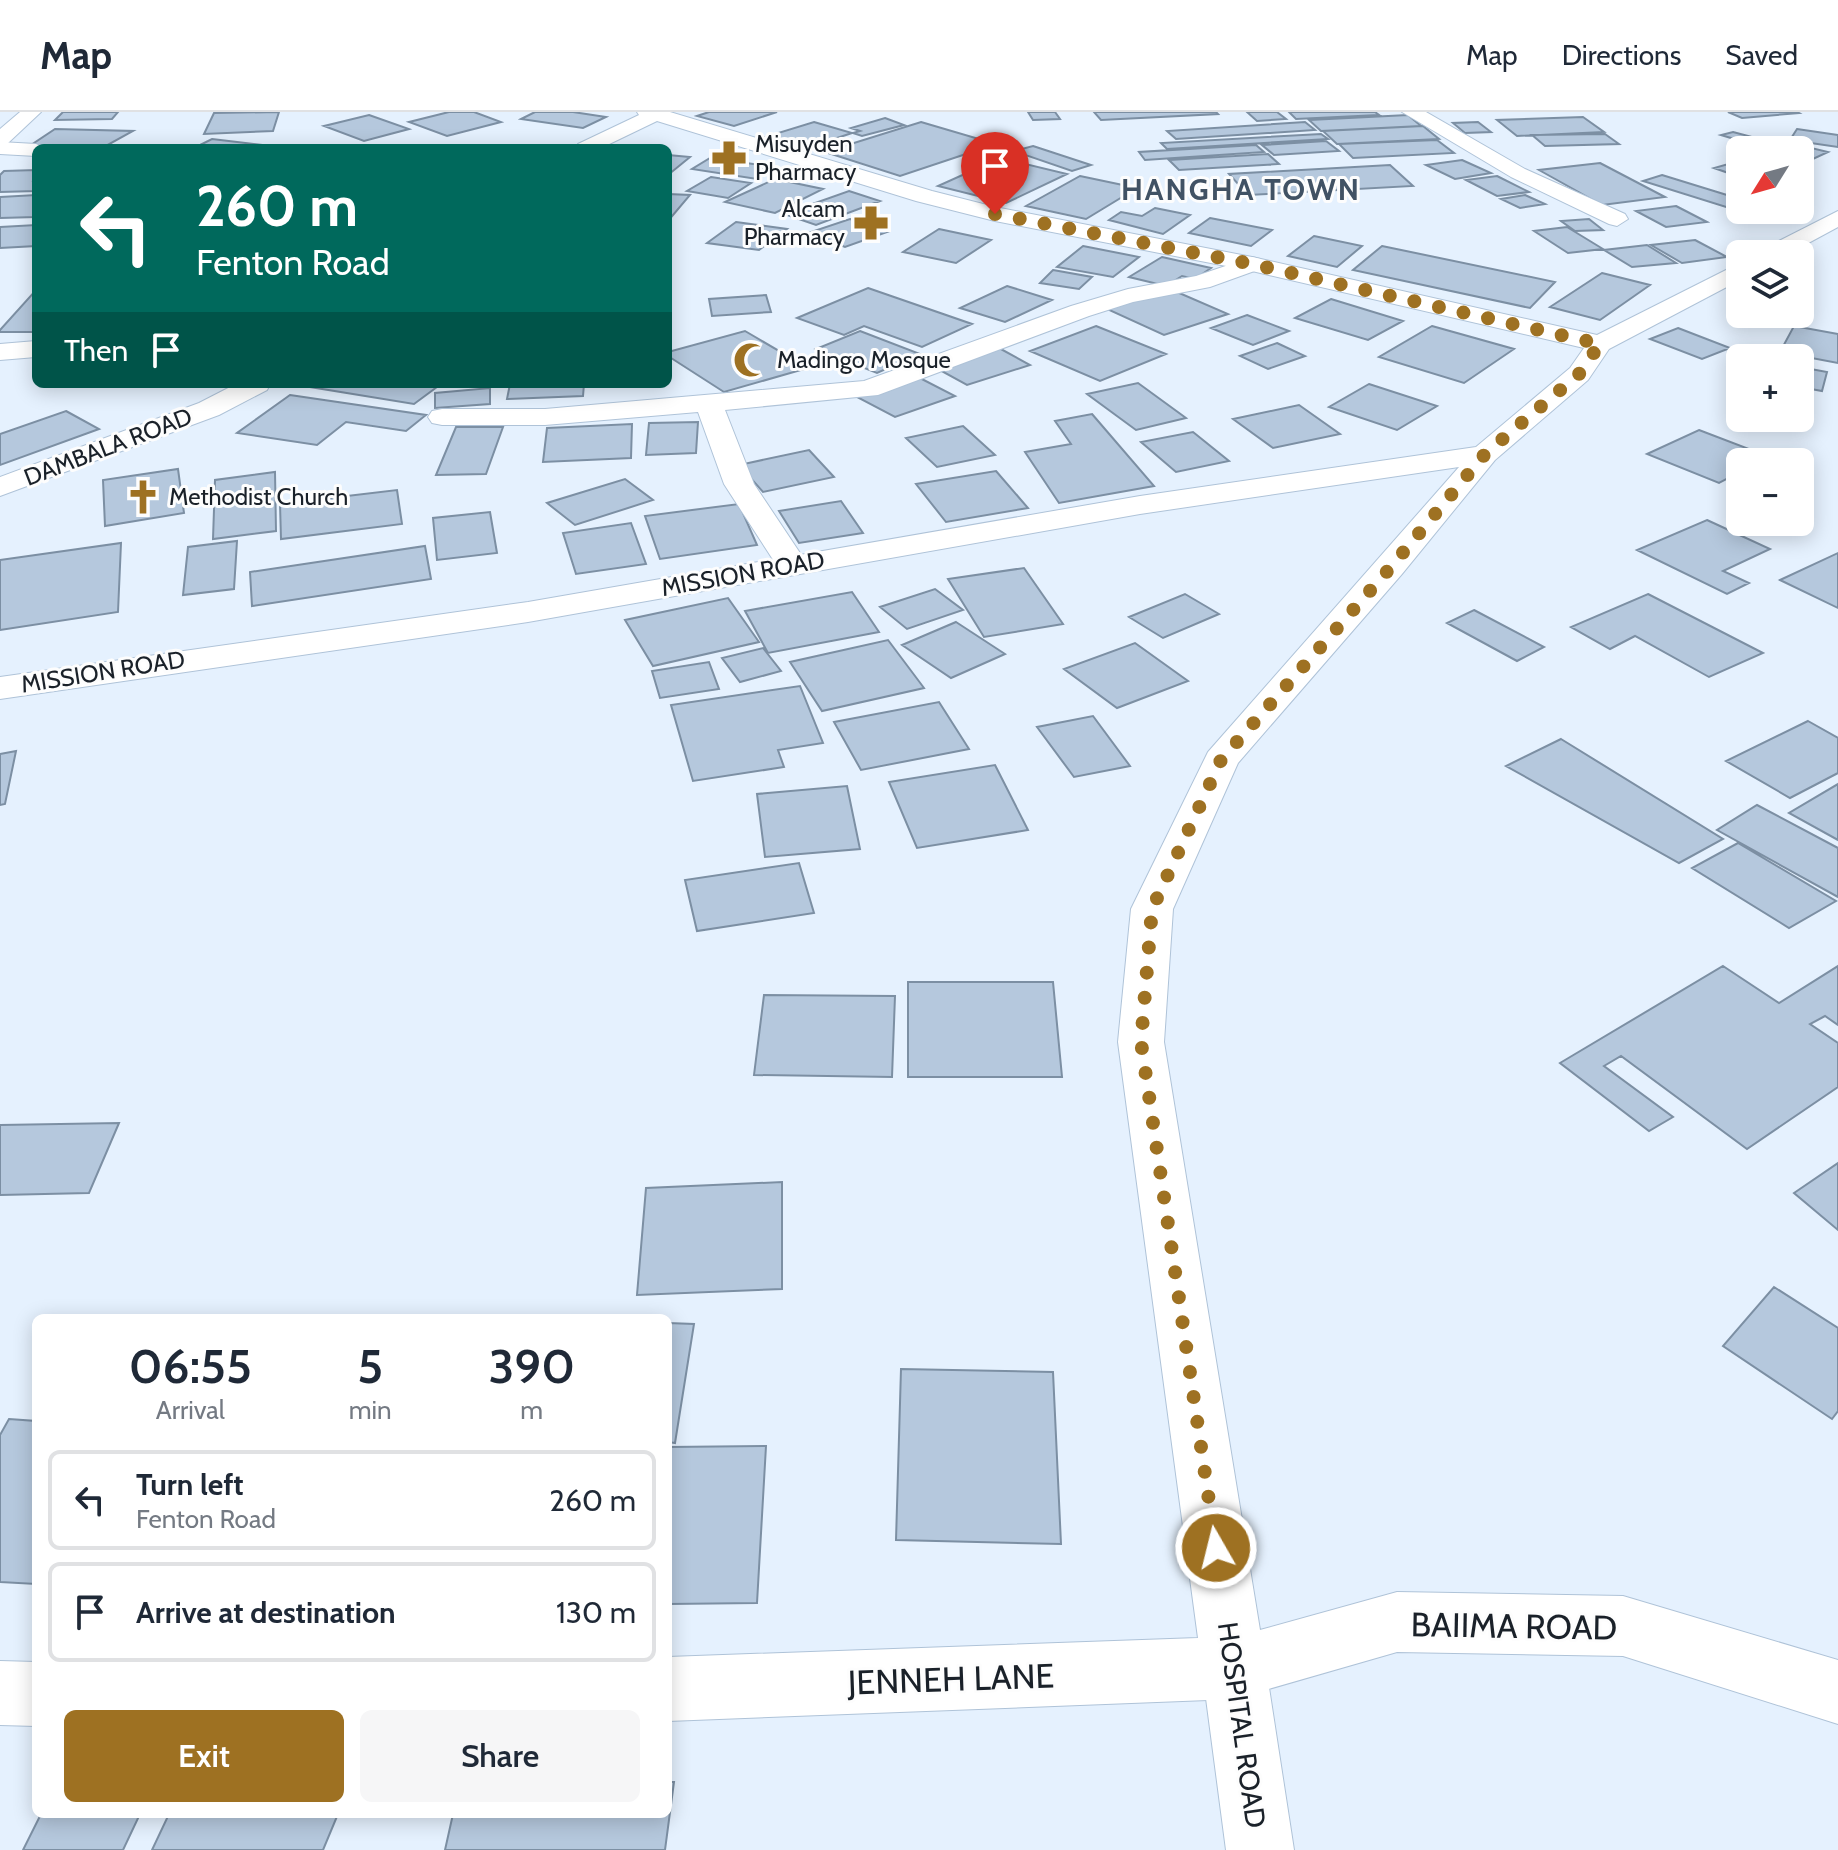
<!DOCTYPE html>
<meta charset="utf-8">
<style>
body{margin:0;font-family:Cabin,sans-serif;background:#f6f6f7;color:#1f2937;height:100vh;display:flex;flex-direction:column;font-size:30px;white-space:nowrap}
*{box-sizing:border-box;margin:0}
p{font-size:26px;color:#747a83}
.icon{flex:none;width:44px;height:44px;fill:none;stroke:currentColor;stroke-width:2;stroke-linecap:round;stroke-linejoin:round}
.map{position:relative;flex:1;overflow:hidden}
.drawer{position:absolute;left:32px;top:1202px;width:640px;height:504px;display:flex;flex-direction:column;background:#fff;border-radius:12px;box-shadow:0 4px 20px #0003}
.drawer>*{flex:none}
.hud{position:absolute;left:32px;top:32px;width:640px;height:244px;border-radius:12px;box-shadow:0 4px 20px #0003;background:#00695c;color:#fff;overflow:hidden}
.needle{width:52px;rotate:233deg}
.tools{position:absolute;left:1726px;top:24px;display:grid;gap:16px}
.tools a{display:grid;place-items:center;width:88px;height:88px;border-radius:12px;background:#fff;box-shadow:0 4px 20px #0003;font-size:40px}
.pin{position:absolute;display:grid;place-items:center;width:68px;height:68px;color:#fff;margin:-82px -34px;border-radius:50% 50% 50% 0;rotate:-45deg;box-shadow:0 0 8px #0007}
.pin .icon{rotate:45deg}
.me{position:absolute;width:88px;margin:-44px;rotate:352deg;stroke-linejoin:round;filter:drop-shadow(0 0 6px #0008)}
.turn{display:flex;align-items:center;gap:28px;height:168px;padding:0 32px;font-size:36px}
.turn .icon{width:104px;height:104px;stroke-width:2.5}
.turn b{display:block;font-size:56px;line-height:68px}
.then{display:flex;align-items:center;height:76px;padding:0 32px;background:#0003;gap:16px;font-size:30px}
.eta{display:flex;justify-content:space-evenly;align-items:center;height:136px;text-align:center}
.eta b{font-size:48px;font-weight:600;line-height:56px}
.action{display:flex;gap:16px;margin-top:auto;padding:16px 32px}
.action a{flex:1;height:92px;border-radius:12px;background:#9e7122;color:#fff;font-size:32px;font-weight:600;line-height:92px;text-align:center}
.action a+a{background:#f6f6f7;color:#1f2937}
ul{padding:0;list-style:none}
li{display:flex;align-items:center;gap:24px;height:100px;margin:0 16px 12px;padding:0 16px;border:4px solid #e0e1e3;border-radius:12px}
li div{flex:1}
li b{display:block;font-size:30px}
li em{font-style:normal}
header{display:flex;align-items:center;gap:48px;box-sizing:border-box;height:112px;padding:0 40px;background:#fff;border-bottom:2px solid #e0e1e3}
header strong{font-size:38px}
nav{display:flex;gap:44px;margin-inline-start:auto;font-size:28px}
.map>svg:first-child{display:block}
</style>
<header>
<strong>Map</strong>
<nav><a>Map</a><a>Directions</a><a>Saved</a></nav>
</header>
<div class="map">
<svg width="1838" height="1738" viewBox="0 0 1838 1738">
<rect width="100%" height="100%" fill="#e5f1fe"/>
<path fill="#b5c8dd" stroke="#7c8fa3" stroke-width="2" d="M 63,0 L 118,0 L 112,7 L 55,8 Z
M 279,0 L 273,19 L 204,22 L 214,1 Z
M 449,0 L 474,0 L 501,10 L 447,24 L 409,10 Z
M 535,0 L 573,0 L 606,5 L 583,16 L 521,7 Z
M 709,0 L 777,0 L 734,14 L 697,4 Z
M 1028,0 L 1055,0 L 1060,7 L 1033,8 Z
M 1094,0 L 1216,0 L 1218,2 L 1101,8 Z
M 1247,0 L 1277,0 L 1286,7 L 1257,9 Z
M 1289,0 L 1375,0 L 1379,3 L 1296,7 Z
M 1728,0 L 1797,0 L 1799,1 L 1742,6 Z
M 369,3 L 409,17 L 364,29 L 324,14 Z
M 1408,3 L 1421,14 L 1321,19 L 1309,8 Z
M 1583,5 L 1604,20 L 1517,24 L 1497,8 Z
M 885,6 L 904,13 L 862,24 L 853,21 L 860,19 L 851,16 Z
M 814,10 L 852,21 L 798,39 L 759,27 Z
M 921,10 L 996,32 L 900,64 L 825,40 Z
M 1305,10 L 1315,18 L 1176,27 L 1167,19 Z
M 1478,10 L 1491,20 L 1465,21 L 1453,11 Z
M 1423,14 L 1439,27 L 1337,32 L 1323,19 Z
M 55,17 L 133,19 L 104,35 L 28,35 Z
M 1797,17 L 1838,23 L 1838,35 L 1790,28 Z
M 1733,20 L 1756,26 L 1744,30 L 1721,23 Z
M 1321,22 L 1328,27 L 1167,37 L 1161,31 Z
M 1605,22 L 1619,32 L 1545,34 L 1532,23 Z
M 212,27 L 271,34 L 194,36 Z
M 1774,27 L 1828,40 L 1800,53 L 1800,38 L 1748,38 Z
M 1437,28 L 1454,41 L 1353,46 L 1339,32 Z
M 1326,29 L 1339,39 L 1274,43 L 1262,33 Z
M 1256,33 L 1264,40 L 1145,48 L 1139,40 Z
M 1033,34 L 1091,53 L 1072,59 L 1014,39 Z
M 1268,42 L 1279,52 L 1179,58 L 1169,48 Z
M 668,43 L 690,45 L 668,63 Z
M 710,46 L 775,55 L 757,67 L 692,57 Z
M 1000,46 L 1067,62 L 1006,91 L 938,74 Z
M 1462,48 L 1491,61 L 1455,67 L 1426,53 Z
M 1739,49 L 1740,65 L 1714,56 Z
M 1600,51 L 1665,85 L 1602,93 L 1539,58 Z
M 1390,53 L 1413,74 L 1248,83 L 1229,62 Z
M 36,58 L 33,69 L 36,69 L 36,79 L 0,80 L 0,63 L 4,59 Z
M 1662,63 L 1740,87 L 1740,98 L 1776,98 L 1794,103 L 1774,110 L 1643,69 Z
M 1080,64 L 1137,76 L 1086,107 L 1026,94 Z
M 1497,64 L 1529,80 L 1497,84 L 1466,68 Z
M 711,65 L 751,71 L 728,86 L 687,79 Z
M 775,67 L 823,77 L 775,101 L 725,90 Z
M 849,79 L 880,89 L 816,113 L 784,102 Z
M 668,82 L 690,83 L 668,109 Z
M 36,83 L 36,105 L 0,106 L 0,85 Z
M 1525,83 L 1545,92 L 1520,96 L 1501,87 Z
M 1676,94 L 1707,110 L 1666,115 L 1636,99 Z
M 1155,96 L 1190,103 L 1163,122 L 1109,108 L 1121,100 L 1142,104 Z
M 1210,106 L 1272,118 L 1251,134 L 1189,121 Z
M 850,107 L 887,120 L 845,135 L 808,121 Z
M 1589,107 L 1603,118 L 1575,119 L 1561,109 Z
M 736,110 L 787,117 L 759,138 L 707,131 Z
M 36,113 L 36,134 L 0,136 L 0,115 Z
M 1567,115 L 1603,137 L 1568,141 L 1534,119 Z
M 939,117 L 991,128 L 956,151 L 903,140 Z
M 1314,124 L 1362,134 L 1337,155 L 1288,144 Z
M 1695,128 L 1727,145 L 1682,151 L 1651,133 Z
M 1647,133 L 1676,151 L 1632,155 L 1604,138 Z
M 1083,134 L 1139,145 L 1113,165 L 1057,155 Z
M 1382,134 L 1555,170 L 1530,196 L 1353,158 Z
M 1162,145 L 1211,156 L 1195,167 L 1182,164 L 1166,174 L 1129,165 Z
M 1053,158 L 1092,165 L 1079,177 L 1040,171 Z
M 1602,161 L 1650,173 L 1600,208 L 1550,195 Z
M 1007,174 L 1052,188 L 1005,210 L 960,196 Z
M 868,176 L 972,212 L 922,235 L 864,214 L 844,223 L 797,206 Z
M 1170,177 L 1228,202 L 1164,223 L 1107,197 Z
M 36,178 L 36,220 L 0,220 L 0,218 Z
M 766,183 L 771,200 L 712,204 L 709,187 Z
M 1331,187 L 1403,209 L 1368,228 L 1295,206 Z
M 1247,203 L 1289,219 L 1253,233 L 1211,216 Z
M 1096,214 L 1166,242 L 1100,269 L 1030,239 Z
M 1432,214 L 1514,237 L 1464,271 L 1379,245 Z
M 1794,214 L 1838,222 L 1838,251 L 1780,240 Z
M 1678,216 L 1730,236 L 1702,247 L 1650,227 Z
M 745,219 L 808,256 L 724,280 L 668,244 L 668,240 Z
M 860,219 L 920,242 L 877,261 L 816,237 Z
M 1277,231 L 1305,244 L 1268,257 L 1240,244 Z
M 999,236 L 1030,253 L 967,273 L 936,256 Z
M 1736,244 L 1749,246 L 1740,246 L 1740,265 L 1730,263 Z
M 1800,255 L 1827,260 L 1822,279 L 1800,275 Z
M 914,263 L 955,284 L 895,305 L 855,284 Z
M 1138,271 L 1186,306 L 1136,318 L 1087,282 Z
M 306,272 L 441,272 L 414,292 L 304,274 Z
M 510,272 L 584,272 L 583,284 L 507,287 Z
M 1369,272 L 1437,294 L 1397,318 L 1329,295 Z
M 490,276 L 490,292 L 435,296 L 435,281 Z
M 290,283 L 426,303 L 406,319 L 346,310 L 317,333 L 237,321 Z
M 1299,293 L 1340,322 L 1273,336 L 1233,307 Z
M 66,299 L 99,317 L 0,353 L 0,322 Z
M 1092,302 L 1154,374 L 1059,391 L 1025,340 L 1071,332 L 1055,309 Z
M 698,310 L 696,341 L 646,343 L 649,311 Z
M 632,312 L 631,346 L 543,350 L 547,316 Z
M 963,314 L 995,343 L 937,355 L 906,326 Z
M 456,315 L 503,315 L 486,362 L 436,363 Z
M 1699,318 L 1770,345 L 1760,350 L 1740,350 L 1740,360 L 1719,371 L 1647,342 Z
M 1193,320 L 1229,349 L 1176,360 L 1141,330 Z
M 809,338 L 834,365 L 763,380 L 739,353 Z
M 178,357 L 184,401 L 105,414 L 103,368 Z
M 996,359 L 1028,396 L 946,410 L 916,372 Z
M 275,360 L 276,419 L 213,427 L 215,368 Z
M 625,367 L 653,388 L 575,413 L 547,391 Z
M 397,378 L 402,412 L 281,427 L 280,392 Z
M 841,389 L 863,421 L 799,431 L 779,399 Z
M 739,392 L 757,433 L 660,447 L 645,404 Z
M 490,400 L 497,441 L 437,448 L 433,406 Z
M 1707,408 L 1770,437 L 1723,459 L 1749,471 L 1727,482 L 1637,438 Z
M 631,411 L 646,452 L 576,462 L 563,421 Z
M 237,429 L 234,477 L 183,483 L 188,435 Z
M 121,431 L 118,500 L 0,518 L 0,448 Z
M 425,434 L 431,467 L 252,494 L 250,460 Z
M 1838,441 L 1838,496 L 1780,468 Z
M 1024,456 L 1063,512 L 984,525 L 948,467 Z
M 935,477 L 963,498 L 907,517 L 880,495 Z
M 852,480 L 879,520 L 768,541 L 745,499 Z
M 1185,482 L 1219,502 L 1163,526 L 1129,505 Z
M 1648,482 L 1763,541 L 1709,565 L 1635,524 L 1610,537 L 1571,515 Z
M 728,486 L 759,530 L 653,554 L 625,508 Z
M 1474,498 L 1544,535 L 1517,549 L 1447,511 Z
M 956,510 L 1005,542 L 951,566 L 902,533 Z
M 888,528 L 924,576 L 822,599 L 790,550 Z
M 1135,531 L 1188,569 L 1117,596 L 1064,557 Z
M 763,536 L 781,559 L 740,570 L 722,546 Z
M 709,550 L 719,577 L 660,586 L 652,559 Z
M 800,574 L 823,631 L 778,638 L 784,655 L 693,669 L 671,593 Z
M 939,590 L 969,637 L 861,658 L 834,610 Z
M 1093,604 L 1130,654 L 1074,665 L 1037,615 Z
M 1808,609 L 1838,626 L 1838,661 L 1790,686 L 1726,649 Z
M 1561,627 L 1723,727 L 1679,751 L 1506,654 Z
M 16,639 L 5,692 L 0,693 L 0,642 Z
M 995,653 L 1028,718 L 917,736 L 889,670 Z
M 1838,672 L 1838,728 L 1789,701 Z
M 847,674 L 860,737 L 765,745 L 757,682 Z
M 1757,693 L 1838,736 L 1838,785 L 1717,718 Z
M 1738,731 L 1836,789 L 1789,816 L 1692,756 Z
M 799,751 L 814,801 L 697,819 L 685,768 Z
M 1723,854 L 1779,891 L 1838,854 L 1838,913 L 1825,904 L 1810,912 L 1838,931 L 1838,975 L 1747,1037 L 1621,944 L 1604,954 L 1673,1005 L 1649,1019 L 1560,951 Z
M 908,870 L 1053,870 L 1062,965 L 908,965 Z
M 764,883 L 895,884 L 892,965 L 754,963 Z
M 119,1011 L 89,1081 L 0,1083 L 0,1013 Z
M 1838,1051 L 1838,1118 L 1794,1081 Z
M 782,1070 L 782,1177 L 637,1183 L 646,1076 Z
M 1774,1175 L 1838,1216 L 1838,1299 L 1832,1307 L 1723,1234 Z
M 668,1211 L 694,1212 L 675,1331 L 668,1330 Z
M 901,1257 L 1053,1260 L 1061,1432 L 896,1428 Z
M 9,1307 L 36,1309 L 36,1472 L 0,1470 L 0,1323 Z
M 766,1334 L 757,1491 L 668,1492 L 668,1335 Z
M 668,1670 L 674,1670 L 665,1738 L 445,1738 L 453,1702 L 668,1702 Z
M 41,1702 L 140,1702 L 123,1738 L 23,1738 Z
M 169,1702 L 338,1702 L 323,1738 L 152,1738 Z"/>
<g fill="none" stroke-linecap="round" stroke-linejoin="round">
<g stroke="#afc3d8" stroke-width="2">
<path id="street" d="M 1402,0 L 1426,0 L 1525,57 L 1625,102 L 1628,107 L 1617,114 L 1609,112 L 1511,65 Z
M 0,30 L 36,32 L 45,36 L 36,36 L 36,44 L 0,42 Z
M 1252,145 L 1260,147 L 1264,152 L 1260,157 L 1210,175 L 1133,190 L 1089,204 L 878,283 L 725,298 L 754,372 L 808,453 L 803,460 L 792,463 L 781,460 L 724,372 L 698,300 L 545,313 L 442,313 L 432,311 L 428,305 L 432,299 L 442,297 L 545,297 L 864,269 L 1071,194 L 1128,177 L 1196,164 Z
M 1234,1525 L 1256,1534 L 1266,1556 L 1294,1738 L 1226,1738 L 1202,1556 L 1212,1534 Z"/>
</g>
<g stroke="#afc3d8" stroke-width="2">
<path id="secondary" d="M 20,0 L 41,0 L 7,32 L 0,34 L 0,17 Z
M 637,0 L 670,0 L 932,79 L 995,95 L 1252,145 L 1597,223 L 1740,151 L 1740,168 L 1609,237 L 1588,268 L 1495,348 L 1402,462 L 1238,651 L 1173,797 L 1164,930 L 1260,1518 L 1397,1480 L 1623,1484 L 1838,1548 L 1838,1612 L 1623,1544 L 1397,1540 L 1234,1587 L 668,1609 L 668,1545 L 1198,1526 L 1118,930 L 1131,797 L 1208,640 L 1459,355 L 1140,402 L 528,510 L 0,587 L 0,565 L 528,490 L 1140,384 L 1476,335 L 1570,256 L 1584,236 L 1252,159 L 995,109 L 916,89 L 657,9 L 601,36 L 575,36 L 578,32 L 639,3 Z
M 1838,99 L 1838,115 L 1788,142 L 1759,142 L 1763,137 Z
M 36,229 L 36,245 L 0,248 L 0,232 Z
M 236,272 L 270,272 L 267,278 L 219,303 L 0,384 L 0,365 L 199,291 Z
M 0,1549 L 36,1550 L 36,1614 L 0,1613 Z"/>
</g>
<use href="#street" fill="#fff" fill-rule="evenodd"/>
<use href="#secondary" fill="#fff" fill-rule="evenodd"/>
</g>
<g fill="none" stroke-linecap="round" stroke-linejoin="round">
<path stroke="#9e7122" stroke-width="14" stroke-dasharray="0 25.2" d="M 995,102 L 1252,152 L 1600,232 L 1579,262 L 1485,342 L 1391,455 L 1221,648 L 1152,797 L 1141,930 L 1216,1436"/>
</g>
<defs>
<g id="pharmacy-bare" transform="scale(2.76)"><path d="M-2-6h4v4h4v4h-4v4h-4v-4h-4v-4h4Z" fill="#9e7122" stroke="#fdfdfd" stroke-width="2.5" paint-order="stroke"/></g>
<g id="mosque-bare" transform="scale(2.76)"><path d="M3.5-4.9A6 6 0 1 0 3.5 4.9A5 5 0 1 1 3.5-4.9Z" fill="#9e7122" stroke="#fdfdfd" stroke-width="2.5" paint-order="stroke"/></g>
<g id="church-bare" transform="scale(2.76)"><path d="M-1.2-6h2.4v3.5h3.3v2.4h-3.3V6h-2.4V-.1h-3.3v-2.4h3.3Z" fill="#9e7122" stroke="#fdfdfd" stroke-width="2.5" paint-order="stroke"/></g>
</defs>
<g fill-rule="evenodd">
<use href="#pharmacy-bare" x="729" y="46"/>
<use href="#pharmacy-bare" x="871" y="111"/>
<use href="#mosque-bare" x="751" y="248"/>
<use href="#church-bare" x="143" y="385"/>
</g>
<g text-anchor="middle" stroke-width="6" stroke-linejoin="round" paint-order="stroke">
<g font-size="24" fill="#1a2129" stroke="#fdfdfd" text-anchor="start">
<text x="755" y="40">Misuyden<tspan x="755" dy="28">Pharmacy</tspan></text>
<text x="845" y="105" text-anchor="end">Alcam<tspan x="845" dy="28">Pharmacy</tspan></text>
<text x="777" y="256">Madingo Mosque</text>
<text x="169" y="393">Methodist Church</text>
</g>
<g font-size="24" fill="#1a2129" stroke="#fdfdfd">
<text transform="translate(108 335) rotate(-21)" y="8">DAMBALA ROAD</text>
<text transform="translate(743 462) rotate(-10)" y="8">MISSION ROAD</text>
<text transform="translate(103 560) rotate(-9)" y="8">MISSION ROAD</text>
</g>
<g font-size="28" fill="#1a2129" stroke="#fdfdfd">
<text transform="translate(1242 1613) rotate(82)" y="10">HOSPITAL ROAD</text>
</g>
<g font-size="30" font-weight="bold" letter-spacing="2" fill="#415264" stroke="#fdfdfd">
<text x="1241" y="88">HANGHA TOWN</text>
</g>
<g font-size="34" fill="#1a2129" stroke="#fdfdfd">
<text transform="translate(1514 1514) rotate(1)" y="12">BAIIMA ROAD</text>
<text transform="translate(951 1567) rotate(-2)" y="12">JENNEH LANE</text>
</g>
</g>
</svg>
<div class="tools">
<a><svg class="needle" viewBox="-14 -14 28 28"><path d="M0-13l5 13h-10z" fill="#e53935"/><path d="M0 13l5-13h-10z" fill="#747a83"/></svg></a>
<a><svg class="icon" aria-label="layers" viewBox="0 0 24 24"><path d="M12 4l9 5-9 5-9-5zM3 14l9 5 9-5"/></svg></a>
<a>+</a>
<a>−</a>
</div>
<div class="pin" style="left:995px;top:102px;background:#d93025"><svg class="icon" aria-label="arrive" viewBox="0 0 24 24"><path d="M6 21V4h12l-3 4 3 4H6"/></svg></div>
<svg class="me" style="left:1216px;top:1436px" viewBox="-20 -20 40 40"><circle r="17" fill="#9e7122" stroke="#fff" stroke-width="3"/><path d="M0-11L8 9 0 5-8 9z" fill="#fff"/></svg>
<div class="hud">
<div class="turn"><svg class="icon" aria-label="left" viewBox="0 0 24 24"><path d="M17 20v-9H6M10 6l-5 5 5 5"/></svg><div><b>260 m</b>Fenton Road</div></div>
<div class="then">Then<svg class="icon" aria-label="arrive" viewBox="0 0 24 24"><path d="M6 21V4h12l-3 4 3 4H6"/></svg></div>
</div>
<section class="drawer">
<div class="eta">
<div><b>06:55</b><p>Arrival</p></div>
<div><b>5</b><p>min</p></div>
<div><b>390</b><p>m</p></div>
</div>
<ul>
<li><svg class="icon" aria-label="left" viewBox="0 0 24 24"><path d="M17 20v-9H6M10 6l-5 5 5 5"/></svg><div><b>Turn left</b><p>Fenton Road</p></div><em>260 m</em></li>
<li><svg class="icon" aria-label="arrive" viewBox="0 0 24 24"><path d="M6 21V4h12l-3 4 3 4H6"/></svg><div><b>Arrive at destination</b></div><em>130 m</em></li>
</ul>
<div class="action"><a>Exit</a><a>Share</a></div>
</section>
</div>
